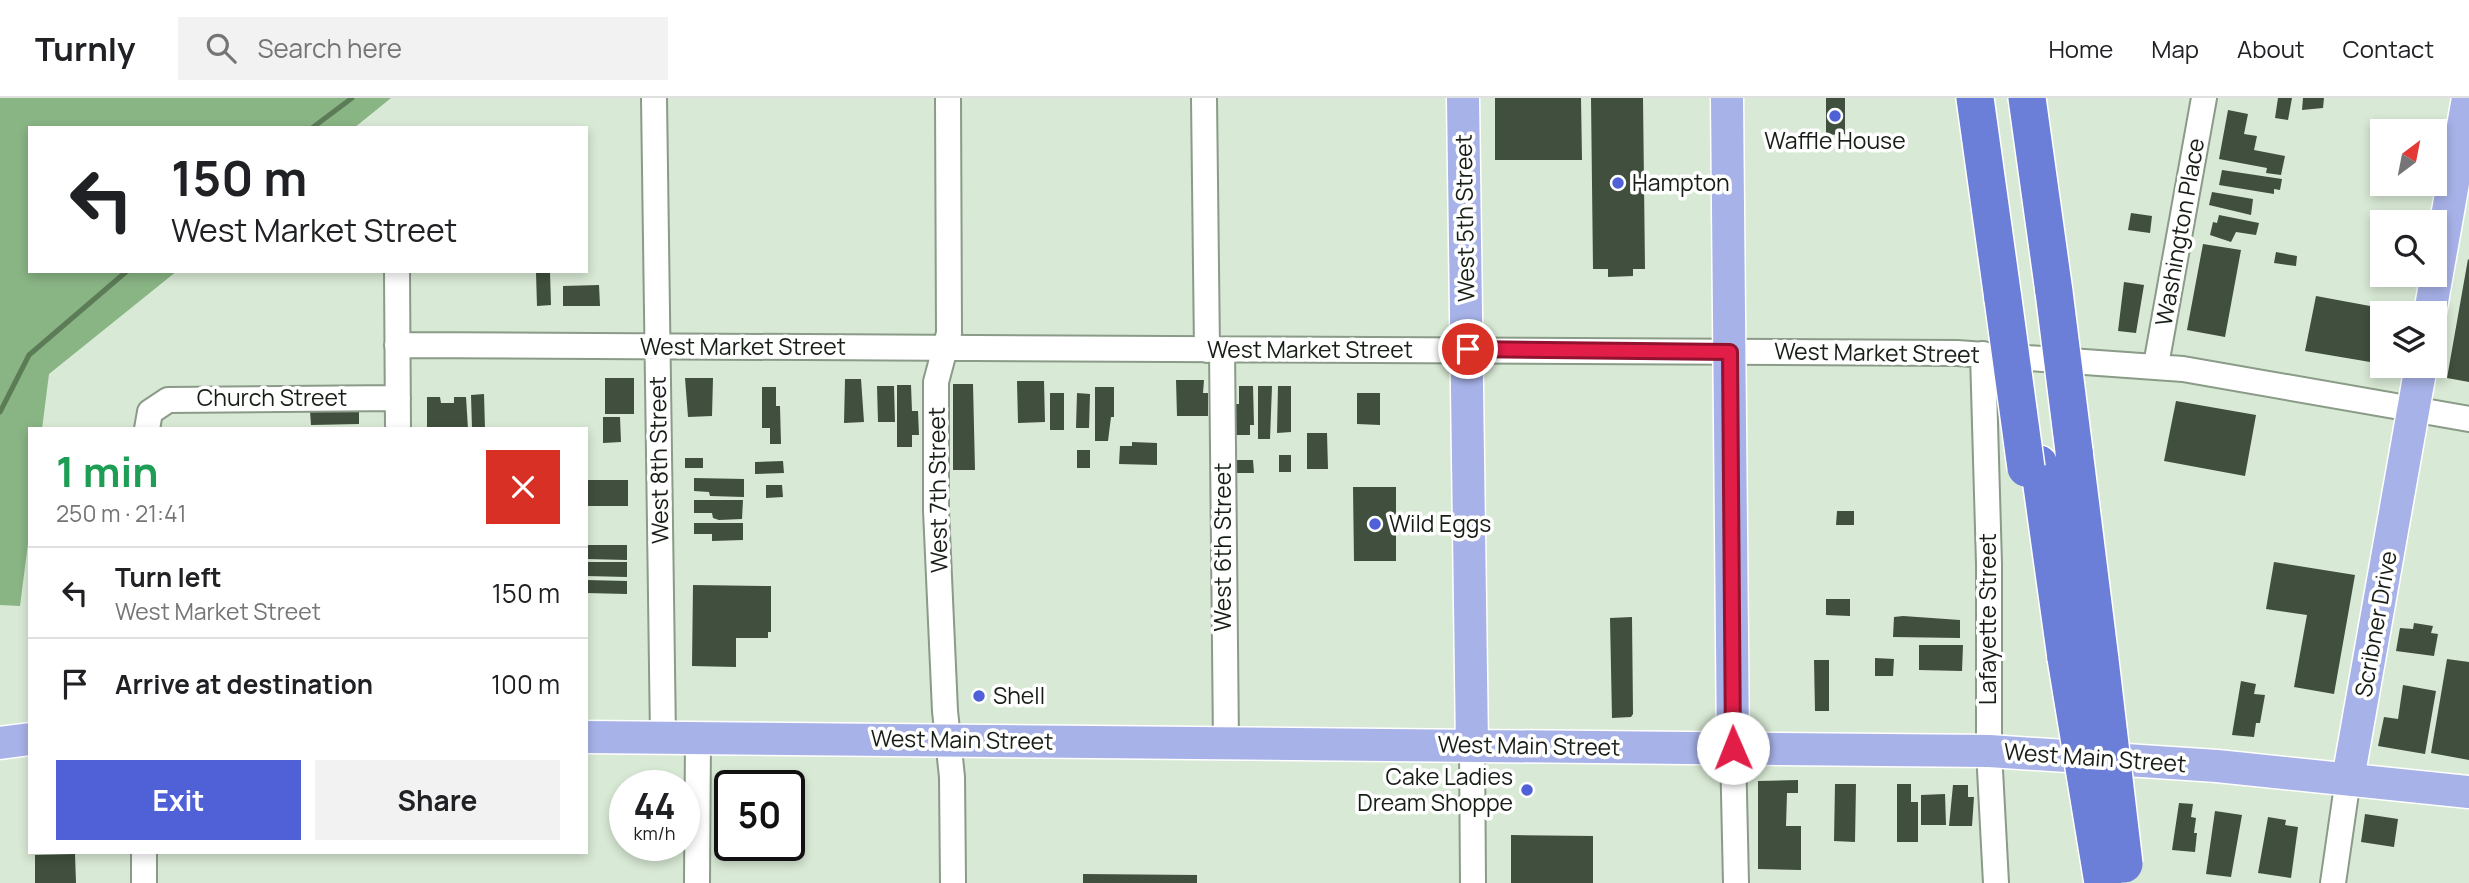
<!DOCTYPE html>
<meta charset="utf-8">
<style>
body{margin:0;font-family:Manrope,sans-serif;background:#f2f2f2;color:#202124;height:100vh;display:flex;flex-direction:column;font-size:26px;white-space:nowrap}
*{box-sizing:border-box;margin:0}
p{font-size:23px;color:#757577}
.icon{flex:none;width:38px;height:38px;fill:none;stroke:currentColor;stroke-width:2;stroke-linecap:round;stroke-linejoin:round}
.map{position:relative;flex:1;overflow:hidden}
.sheet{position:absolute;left:28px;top:329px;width:560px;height:427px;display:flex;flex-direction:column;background:#fff;border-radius:0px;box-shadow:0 4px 10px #0003}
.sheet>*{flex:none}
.banner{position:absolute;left:28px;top:28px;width:560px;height:147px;border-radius:0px;box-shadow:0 4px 10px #0003;background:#fff;color:#202124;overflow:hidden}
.needle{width:46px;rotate:32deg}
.fabs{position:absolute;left:2370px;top:21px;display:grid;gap:14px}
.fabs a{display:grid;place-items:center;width:77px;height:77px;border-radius:0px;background:#fff;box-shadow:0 4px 10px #0003;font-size:35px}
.speed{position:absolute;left:609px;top:672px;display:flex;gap:14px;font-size:35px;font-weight:700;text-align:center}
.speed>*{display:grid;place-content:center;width:91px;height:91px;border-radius:50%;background:#fff;box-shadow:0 4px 10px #0003;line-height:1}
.speed small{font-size:18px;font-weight:400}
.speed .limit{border:4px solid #111;border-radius:10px;background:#fff;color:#111}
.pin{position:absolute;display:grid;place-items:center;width:60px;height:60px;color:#fff;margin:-30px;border:4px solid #fff;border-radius:50%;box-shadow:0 2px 7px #0007}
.me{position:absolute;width:77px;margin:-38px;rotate:359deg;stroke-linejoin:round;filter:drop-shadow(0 0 5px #0008)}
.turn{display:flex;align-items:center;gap:24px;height:147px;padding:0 28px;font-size:32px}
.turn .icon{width:91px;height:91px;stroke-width:2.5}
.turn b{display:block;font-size:49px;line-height:60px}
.round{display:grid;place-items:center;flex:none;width:74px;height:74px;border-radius:0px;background:#f2f2f2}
.summary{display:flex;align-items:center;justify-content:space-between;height:119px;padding:0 28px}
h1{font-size:42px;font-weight:700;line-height:52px;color:#1e9e55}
.action{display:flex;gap:14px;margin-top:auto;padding:14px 28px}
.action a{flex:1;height:80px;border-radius:0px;background:#5061d7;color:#fff;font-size:28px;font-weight:700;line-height:80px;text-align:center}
.action a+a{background:#f2f2f2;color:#202124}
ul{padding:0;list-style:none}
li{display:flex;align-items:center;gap:21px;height:91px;padding:0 28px;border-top:2px solid #e0e0e0}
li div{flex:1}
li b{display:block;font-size:26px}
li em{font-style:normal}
header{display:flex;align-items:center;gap:42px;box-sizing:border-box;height:98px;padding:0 35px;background:#fff;border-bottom:2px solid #e0e0e0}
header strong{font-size:33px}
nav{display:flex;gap:38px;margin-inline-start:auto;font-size:24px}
.search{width:490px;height:63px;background:#f2f2f2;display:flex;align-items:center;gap:18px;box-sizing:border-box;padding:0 24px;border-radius:0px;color:#757577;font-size:26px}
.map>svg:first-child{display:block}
</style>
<header>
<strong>Turnly</strong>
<div class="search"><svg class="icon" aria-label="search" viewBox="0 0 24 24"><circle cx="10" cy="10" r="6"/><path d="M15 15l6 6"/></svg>Search here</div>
<nav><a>Home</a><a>Map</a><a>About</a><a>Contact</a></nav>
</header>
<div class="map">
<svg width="2469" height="785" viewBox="0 0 2469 785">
<rect width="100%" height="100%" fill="#d8e9d5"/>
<path fill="#89b484" d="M 0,0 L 391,0 L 354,30 L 30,30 L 30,173 L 177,173 L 49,276 L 42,331 L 30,331 L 30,430 L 20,508 L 0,507 Z"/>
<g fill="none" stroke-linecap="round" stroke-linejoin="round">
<path stroke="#5c7b57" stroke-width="5" d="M 312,30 L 352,0
M 0,314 L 29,257 L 127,173"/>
</g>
<path fill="#404f3e" d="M 1495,0 L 1581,0 L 1582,62 L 1495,62 Z
M 1591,0 L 1643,0 L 1645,171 L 1633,171 L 1633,178 L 1608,179 L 1608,171 L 1593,171 Z
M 1826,0 L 1845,0 L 1845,36 L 1826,37 Z
M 2278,0 L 2292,0 L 2288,22 L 2275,20 Z
M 2303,0 L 2324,0 L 2323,10 L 2302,12 Z
M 2228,12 L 2248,16 L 2244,36 L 2257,38 L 2254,52 L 2285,58 L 2281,77 L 2266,75 L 2267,70 L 2219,61 Z
M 2222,72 L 2282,81 L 2280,92 L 2274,91 L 2274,96 L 2219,87 Z
M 2212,94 L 2253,101 L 2251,117 L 2209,107 Z
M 2131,115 L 2152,118 L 2150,135 L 2128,132 Z
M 2219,117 L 2259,125 L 2256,137 L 2236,134 L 2231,144 L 2210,137 L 2213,124 L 2217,125 Z
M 2203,146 L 2241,152 L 2225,239 L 2187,232 Z
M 2276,154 L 2297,158 L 2296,168 L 2274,165 Z
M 2468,161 L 2469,162 L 2469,284 L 2447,280 Z
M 550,174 L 551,207 L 537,208 L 536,175 Z
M 2124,184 L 2144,187 L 2136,235 L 2118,233 Z
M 599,187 L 600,208 L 563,208 L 563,188 Z
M 2316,198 L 2397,213 L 2382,215 L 2382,266 L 2305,253 Z
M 605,280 L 634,280 L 634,316 L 605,316 Z
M 685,280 L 713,280 L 712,318 L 688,319 Z
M 845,281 L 861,281 L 864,324 L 844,325 Z
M 1176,282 L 1204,282 L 1203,295 L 1208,295 L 1208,318 L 1177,318 Z
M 1017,283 L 1044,283 L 1045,324 L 1018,325 Z
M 953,286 L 973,286 L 975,372 L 953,372 Z
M 897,287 L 911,287 L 912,313 L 918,313 L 919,337 L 912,337 L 912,349 L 897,349 Z
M 877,288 L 894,288 L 895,324 L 878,324 Z
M 1239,288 L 1253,288 L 1254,327 L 1250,327 L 1250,337 L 1232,337 L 1234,306 L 1239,306 Z
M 1258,288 L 1272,288 L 1270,341 L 1258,341 Z
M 1278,288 L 1291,288 L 1291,334 L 1277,335 Z
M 762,289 L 776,289 L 776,308 L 780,308 L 781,346 L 770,346 L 770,330 L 762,330 Z
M 1095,289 L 1114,289 L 1114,319 L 1111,319 L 1108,343 L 1095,343 Z
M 1050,295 L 1064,295 L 1064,332 L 1050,332 Z
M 1077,295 L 1090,296 L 1089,330 L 1076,330 Z
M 1357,295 L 1380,295 L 1380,327 L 1357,326 Z
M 484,296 L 485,331 L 472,331 L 471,297 Z
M 427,299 L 440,299 L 441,305 L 454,305 L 454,299 L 466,299 L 468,331 L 427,331 Z
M 2176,303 L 2256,317 L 2245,378 L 2164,363 Z
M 359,312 L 359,326 L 311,327 L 310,313 Z
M 603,319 L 620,319 L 621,344 L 603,345 Z
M 1307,335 L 1327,335 L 1328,371 L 1307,371 Z
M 1132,344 L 1157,345 L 1157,367 L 1119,366 L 1120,348 L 1132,348 Z
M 1077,352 L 1090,352 L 1090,370 L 1077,370 Z
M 1279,357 L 1291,357 L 1291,374 L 1279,374 Z
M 685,360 L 703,360 L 703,370 L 685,370 Z
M 1232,362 L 1253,362 L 1254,375 L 1233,375 Z
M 783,363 L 784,375 L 755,376 L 755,364 Z
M 694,380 L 744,381 L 744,399 L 710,398 L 709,394 L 694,393 Z
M 586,382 L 628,382 L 628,408 L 586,408 Z
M 766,387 L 782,387 L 783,399 L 766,400 Z
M 1353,389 L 1396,389 L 1396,463 L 1354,463 Z
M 694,402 L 743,402 L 742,421 L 719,422 L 713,420 L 712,415 L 694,415 Z
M 1837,413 L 1854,413 L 1854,427 L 1836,427 Z
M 694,425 L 743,425 L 743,442 L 712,443 L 712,436 L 694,436 Z
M 586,447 L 627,447 L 627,462 L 586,461 Z
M 586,464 L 627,464 L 627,479 L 586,478 Z
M 2274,464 L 2355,477 L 2334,596 L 2294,589 L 2307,517 L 2266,511 Z
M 586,482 L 627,483 L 627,496 L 586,495 Z
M 693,487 L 771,488 L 771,534 L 768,534 L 768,540 L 736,540 L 736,569 L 692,568 Z
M 1826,501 L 1850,501 L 1850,518 L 1826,517 Z
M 1903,518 L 1960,522 L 1960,540 L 1893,539 L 1894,519 Z
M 1632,519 L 1633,616 L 1631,619 L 1612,620 L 1610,520 Z
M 2414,525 L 2433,528 L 2431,535 L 2438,536 L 2434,558 L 2396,553 L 2400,530 L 2413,531 Z
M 1919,547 L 1963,547 L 1962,573 L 1919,572 Z
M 1875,560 L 1894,561 L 1893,578 L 1875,578 Z
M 2447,561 L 2469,564 L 2469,662 L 2431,655 Z
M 1814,562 L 1829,562 L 1829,613 L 1815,613 Z
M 2241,583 L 2256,586 L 2254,596 L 2265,597 L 2260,625 L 2256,625 L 2254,639 L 2232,637 Z
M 2403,587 L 2436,593 L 2425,656 L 2378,648 L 2384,619 L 2398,621 Z
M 1798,682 L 1798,695 L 1787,695 L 1786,728 L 1801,728 L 1801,772 L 1758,771 L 1758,683 Z
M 1835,686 L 1856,686 L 1855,744 L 1834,743 Z
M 1897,686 L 1911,686 L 1911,704 L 1918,704 L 1918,744 L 1897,744 Z
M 1953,687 L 1968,687 L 1968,699 L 1974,699 L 1972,728 L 1949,728 Z
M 1945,696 L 1946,727 L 1921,727 L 1921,697 Z
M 2179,705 L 2193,706 L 2191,719 L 2196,720 L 2194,735 L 2197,735 L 2195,754 L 2172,752 Z
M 2215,713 L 2242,717 L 2231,779 L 2206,776 Z
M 2365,716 L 2398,721 L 2394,749 L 2361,744 Z
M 2268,719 L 2286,722 L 2285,727 L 2298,729 L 2291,780 L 2258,775 Z
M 1511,737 L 1593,738 L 1593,785 L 1511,785 Z
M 75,756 L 76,785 L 35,785 L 35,757 Z
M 1083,776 L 1197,777 L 1197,785 L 1083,785 Z"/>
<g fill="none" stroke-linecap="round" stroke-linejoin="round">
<g stroke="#8a9b88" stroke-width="28">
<path id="minor" d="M 654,0 L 663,640
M 948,0 L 949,235 L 936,284 L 936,412 L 945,613 L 952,679 L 953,785
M 1204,0 L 1207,252
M 397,173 L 398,331
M 397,247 L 1957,255 L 2183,271 L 2469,321
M 1222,252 L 1226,645
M 1983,256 L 1989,466 L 1989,653 L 1996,785
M 2156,267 L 2204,0
M 147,331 L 150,314 L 168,302 L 398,300
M 1472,648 L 1473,785
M 1733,651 L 1736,785
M 144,785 L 144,754
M 697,785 L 698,640
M 2333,785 L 2348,681"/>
</g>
<g stroke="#fff" stroke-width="35">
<path id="major" d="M 1463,0 L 1472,648
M 1727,0 L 1733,651
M 2430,215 L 2468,0
M 586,639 L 1989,653 L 2217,668 L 2469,694
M 0,645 L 30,641
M 2348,681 L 2421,268"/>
</g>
<g stroke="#fff" stroke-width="40">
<path id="highway" d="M 1975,0 L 2003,201
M 2027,0 L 2054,194
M 2074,353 L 2100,562
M 2039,366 L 2066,560"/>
</g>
<use href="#minor" stroke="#fff" stroke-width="24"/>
<use href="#major" stroke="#a7b2e8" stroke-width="32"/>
<use href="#highway" stroke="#6c7fd8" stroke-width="37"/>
<g stroke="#fff" stroke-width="40" stroke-linecap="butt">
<path id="highway-bridge" d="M 2054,194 L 2074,353
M 2003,201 L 2026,370
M 2066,560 L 2103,785
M 2100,562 L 2124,766"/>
</g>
<use href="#highway-bridge" stroke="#6c7fd8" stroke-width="37"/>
</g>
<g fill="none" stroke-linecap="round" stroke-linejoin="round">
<g stroke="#92132f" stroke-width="18">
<path id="route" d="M 1468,251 L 1730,254 L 1733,650"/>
</g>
<use href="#route" stroke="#e11d48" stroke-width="12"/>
</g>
<g fill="#5061d7" stroke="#fff" stroke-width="2.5">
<circle cx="1835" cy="18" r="7"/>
<circle cx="1618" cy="85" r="7"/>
<circle cx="1375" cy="426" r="7"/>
<circle cx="979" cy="598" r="7"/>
<circle cx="1527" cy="692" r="7"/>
</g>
<g text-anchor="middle" stroke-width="7" stroke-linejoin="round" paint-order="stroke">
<g font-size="23" fill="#171e16" stroke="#fff" text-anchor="start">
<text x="1835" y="51" text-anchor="middle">Waffle House</text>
<text x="1632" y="93">Hampton</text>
<text x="1389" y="434">Wild Eggs</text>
<text x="993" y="606">Shell</text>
<text x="1513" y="687" text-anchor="end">Cake Ladies<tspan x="1513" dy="26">Dream Shoppe</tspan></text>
</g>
<g font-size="23" fill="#171e16" stroke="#fff">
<text transform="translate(1465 120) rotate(-91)" y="8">West 5th Street</text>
<text transform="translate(2180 134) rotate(-80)" y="8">Washington Place</text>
<text x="743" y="257">West Market Street</text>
<text x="1310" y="260">West Market Street</text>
<text transform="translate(1877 255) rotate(1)" y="8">West Market Street</text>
<text x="272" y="308">Church Street</text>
<text transform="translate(659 362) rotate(-91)" y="8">West 8th Street</text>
<text transform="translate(938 392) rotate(-91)" y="8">West 7th Street</text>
<text transform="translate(1223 449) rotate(-90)" y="8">West 6th Street</text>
<text transform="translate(1988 521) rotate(-90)" y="8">Lafayette Street</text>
<text transform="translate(2376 526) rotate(-80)" y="8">Scribner Drive</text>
<text transform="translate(962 642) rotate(1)" y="8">West Main Street</text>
<text transform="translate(1529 648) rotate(1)" y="8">West Main Street</text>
<text transform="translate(2095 660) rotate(4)" y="8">West Main Street</text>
</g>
</g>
</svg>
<div class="fabs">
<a><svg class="needle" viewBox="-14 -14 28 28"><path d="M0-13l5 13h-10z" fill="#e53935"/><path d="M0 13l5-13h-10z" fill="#757577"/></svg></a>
<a><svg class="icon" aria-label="search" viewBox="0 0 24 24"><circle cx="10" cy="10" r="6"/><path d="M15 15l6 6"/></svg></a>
<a><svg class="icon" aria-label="layers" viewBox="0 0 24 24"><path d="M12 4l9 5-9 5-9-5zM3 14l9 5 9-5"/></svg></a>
</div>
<div class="speed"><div>44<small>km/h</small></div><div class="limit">50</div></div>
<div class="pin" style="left:1468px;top:251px;background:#d93025"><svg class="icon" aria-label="arrive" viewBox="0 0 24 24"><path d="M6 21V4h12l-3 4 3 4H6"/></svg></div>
<svg class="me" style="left:1733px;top:650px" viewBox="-20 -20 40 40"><circle r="19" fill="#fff"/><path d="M0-13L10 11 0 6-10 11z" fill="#e11d48"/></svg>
<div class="banner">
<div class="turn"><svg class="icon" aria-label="left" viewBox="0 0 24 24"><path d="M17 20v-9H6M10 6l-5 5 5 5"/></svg><div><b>150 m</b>West Market Street</div></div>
</div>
<section class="sheet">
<div class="summary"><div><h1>1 min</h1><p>250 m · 21:41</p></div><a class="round" style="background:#d93025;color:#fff"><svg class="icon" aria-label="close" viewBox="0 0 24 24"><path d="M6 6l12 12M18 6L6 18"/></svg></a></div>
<ul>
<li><svg class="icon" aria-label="left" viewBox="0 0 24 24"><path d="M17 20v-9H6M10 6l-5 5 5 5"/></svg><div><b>Turn left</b><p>West Market Street</p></div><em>150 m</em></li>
<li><svg class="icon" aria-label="arrive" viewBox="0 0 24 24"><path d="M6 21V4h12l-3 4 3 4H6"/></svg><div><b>Arrive at destination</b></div><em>100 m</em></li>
</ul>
<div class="action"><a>Exit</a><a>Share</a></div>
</section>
</div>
